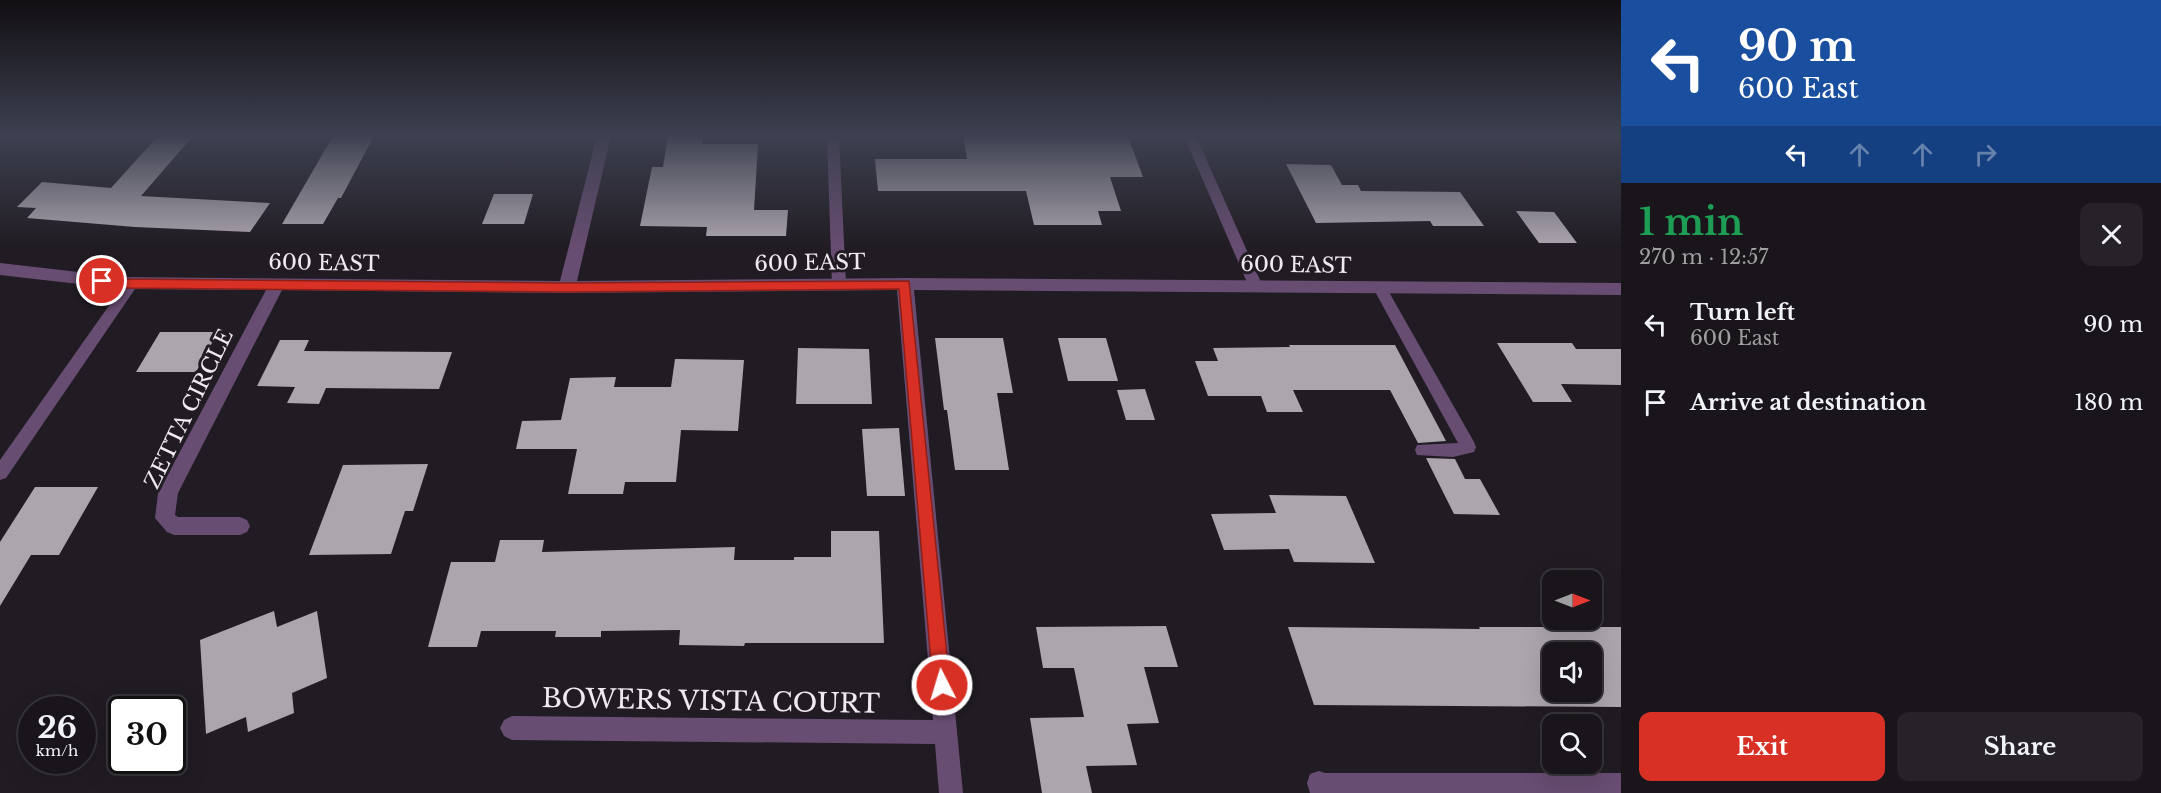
<!DOCTYPE html>
<meta charset="utf-8">
<style>
body{margin:0;font-family:"Libre Baskerville",serif;background:#262227;color:#f1f3f6;height:100vh;display:flex;flex-direction:column;font-size:22px;white-space:nowrap}
*{box-sizing:border-box;margin:0}
p{font-size:20px;color:#9f9fa2}
.icon{flex:none;width:33px;height:33px;fill:none;stroke:currentColor;stroke-width:2;stroke-linecap:round;stroke-linejoin:round}
.map{position:relative;flex:1;overflow:hidden}
.side{display:flex;flex-direction:column;background:#19151a;width:540px}
.side>*{flex:none}
.top-card{background:#1a4fa0;color:#fff;overflow:hidden}
.needle{width:39px;rotate:90deg}
.controls{position:absolute;left:1542px;top:570px;display:grid;gap:12px}
.controls a{display:grid;place-items:center;width:60px;height:60px;border-radius:12px;background:#19151a;box-shadow:0 6px 24px #0002,0 0 0 2px #373439;font-size:30px}
.speed{position:absolute;left:18px;top:696px;display:flex;gap:12px;font-size:30px;font-weight:700;text-align:center}
.speed>*{display:grid;place-content:center;width:78px;height:78px;border-radius:50%;background:#19151a;box-shadow:0 6px 24px #0002,0 0 0 2px #373439;line-height:1}
.speed small{font-size:15px;font-weight:400}
.speed .limit{border:3px solid #111;border-radius:9px;background:#fff;color:#111}
.pin{position:absolute;display:grid;place-items:center;width:51px;height:51px;color:#fff;margin:-26px;border:3px solid #fff;border-radius:50%;box-shadow:0 2px 6px #0007}
.me{position:absolute;width:66px;margin:-33px;rotate:355deg;stroke-linejoin:round;filter:drop-shadow(0 0 4px #0008)}
.turn{display:flex;align-items:center;gap:21px;height:126px;padding:0 18px;font-size:27px}
.turn .icon{width:78px;height:78px;stroke-width:2.5}
.turn b{display:block;font-size:42px;line-height:51px}
.lanes{display:flex;align-items:center;height:57px;padding:0 18px;background:#0003;justify-content:center;gap:30px;direction:ltr}
.lanes .off{opacity:.35}
.round{display:grid;place-items:center;flex:none;width:63px;height:63px;border-radius:12px;background:#262227}
.summary{display:flex;align-items:center;justify-content:space-between;height:102px;padding:0 18px}
h1{font-size:36px;font-weight:700;line-height:45px;color:#1e9e55}
.primary-button{display:flex;gap:12px;margin-top:auto;padding:12px 18px}
.primary-button a{flex:1;height:69px;border-radius:12px;background:#d93025;color:#fff;font-size:24px;font-weight:700;line-height:69px;text-align:center}
.primary-button a+a{background:#262227;color:#f1f3f6}
ul{padding:0;list-style:none}
li{display:flex;align-items:center;gap:18px;height:78px;padding:0 18px}
li div{flex:1}
li b{display:block;font-size:22px}
li em{font-style:normal}
main{display:flex;flex:1;min-height:0}
.map>svg:first-child{display:block}
</style>
<main>
<div class="map">
<svg width="1621" height="793" viewBox="0 0 1621 793">
<rect width="100%" height="100%" fill="#211c23"/>
<path fill="#aca5ae" fill-rule="evenodd" d="M 158,136 L 193,136 L 141,196 L 270,203 L 250,232 L 135,227 L 27,218 L 36,208 L 17,207 L 42,182 L 111,188 Z
M 333,136 L 374,136 L 341,198 L 338,198 L 323,224 L 282,224 Z
M 668,136 L 703,136 L 702,144 L 758,144 L 754,210 L 788,210 L 786,236 L 706,236 L 707,227 L 640,226 L 652,167 L 663,167 Z
M 963,136 L 1128,136 L 1143,177 L 1110,177 L 1121,211 L 1098,211 L 1102,225 L 1034,225 L 1026,191 L 878,191 L 875,159 L 967,159 Z
M 1286,164 L 1331,165 L 1342,185 L 1358,185 L 1361,191 L 1460,192 L 1484,226 L 1433,226 L 1430,221 L 1316,223 Z
M 494,194 L 533,194 L 524,224 L 482,224 Z
M 1516,211 L 1554,212 L 1577,243 L 1539,243 Z
M 160,332 L 218,332 L 196,372 L 136,372 Z
M 935,338 L 1003,338 L 1013,393 L 997,393 L 1009,470 L 955,470 L 947,410 L 944,410 Z
M 1058,338 L 1106,338 L 1118,381 L 1068,381 Z
M 280,340 L 309,340 L 304,351 L 452,352 L 439,389 L 326,388 L 319,404 L 287,403 L 295,387 L 257,386 Z
M 1497,343 L 1572,343 L 1576,349 L 1621,349 L 1621,385 L 1561,384 L 1572,402 L 1533,402 Z
M 1289,345 L 1395,345 L 1446,441 L 1418,443 L 1390,390 L 1293,390 L 1303,412 L 1267,412 L 1261,396 L 1208,396 L 1195,361 L 1218,361 L 1213,348 L 1290,347 Z
M 798,348 L 869,349 L 872,404 L 796,404 Z
M 675,359 L 744,360 L 738,431 L 681,430 L 676,482 L 625,482 L 623,494 L 568,494 L 577,449 L 516,449 L 522,421 L 561,420 L 570,378 L 616,377 L 614,387 L 671,387 Z
M 1145,389 L 1155,420 L 1126,420 L 1117,390 Z
M 899,428 L 905,496 L 867,496 L 862,429 Z
M 1426,458 L 1455,459 L 1465,479 L 1480,479 L 1500,515 L 1454,514 Z
M 428,464 L 413,511 L 405,511 L 391,554 L 309,555 L 343,465 Z
M 35,487 L 98,487 L 59,555 L 31,555 L 0,606 L 0,542 Z
M 1269,495 L 1346,496 L 1375,563 L 1294,562 L 1289,549 L 1224,550 L 1211,514 L 1276,513 Z
M 831,531 L 879,531 L 884,643 L 745,643 L 744,646 L 679,645 L 680,630 L 601,631 L 601,637 L 555,637 L 556,631 L 481,631 L 477,647 L 428,647 L 451,562 L 495,562 L 500,540 L 544,540 L 542,552 L 735,547 L 734,560 L 794,560 L 794,557 L 831,557 Z
M 274,611 L 277,627 L 317,611 L 327,678 L 292,693 L 294,713 L 248,732 L 246,717 L 206,734 L 200,640 Z
M 1166,626 L 1178,667 L 1144,667 L 1159,723 L 1127,724 L 1137,765 L 1086,766 L 1092,793 L 1042,793 L 1030,718 L 1084,717 L 1074,668 L 1043,668 L 1036,627 Z
M 1288,627 L 1480,629 L 1479,627 L 1621,627 L 1621,707 L 1314,705 ZM 1552,652 L 1592,652 L 1592,692 L 1552,692 Z"/>
<g fill="none" stroke-linecap="round" stroke-linejoin="round">
<path fill="#674d71" fill-rule="evenodd" d="M 827,136 L 839,136 L 846,285 L 839,290 L 832,285 Z
M 1184,136 L 1196,136 L 1263,287 L 1261,290 L 1256,292 L 1249,287 Z
M 132,278 L 139,283 L 137,286 L 6,478 L 0,480 L 0,460 L 127,280 Z
M 1380,283 L 1385,285 L 1474,442 L 1476,447 L 1474,452 L 1453,457 L 1417,455 L 1415,450 L 1417,445 L 1458,443 L 1373,288 Z
M 1319,773 L 1621,773 L 1621,793 L 1319,793 L 1312,790 L 1309,783 L 1312,776 Z"/>
<path fill="#674d71" fill-rule="evenodd" d="M 597,136 L 611,136 L 577,281 L 905,278 L 1621,283 L 1621,295 L 914,290 L 963,793 L 939,793 L 935,744 L 512,740 L 504,736 L 500,728 L 504,720 L 512,716 L 933,720 L 897,290 L 567,293 L 282,290 L 178,493 L 175,515 L 178,517 L 240,517 L 247,520 L 250,526 L 247,532 L 240,535 L 174,535 L 167,532 L 155,518 L 158,493 L 266,290 L 122,289 L 0,275 L 0,263 L 122,277 L 560,281 Z
M 1319,771 L 1328,774 L 1334,793 L 1310,793 L 1307,783 L 1310,774 Z"/>
</g>
<linearGradient id="sky" x2="0" y2="1"><stop stop-color="#120f13"/><stop offset="0.55" stop-color="#3d4050"/><stop offset="1" stop-color="#3d4050" stop-opacity="0"/></linearGradient>
<rect width="1621" height="247" fill="url(#sky)"/>
<path fill="#d93025" stroke="#8d1f18" stroke-width="1.5" d="M 102,277 L 122,279 L 567,283 L 909,281 L 950,685 L 948,691 L 942,694 L 935,691 L 933,685 L 899,289 L 567,292 L 122,288 L 97,284 L 97,278 Z"/>
<g text-anchor="middle" stroke-width="6" stroke-linejoin="round" paint-order="stroke">
<g font-size="21" fill="#eeeaef" stroke="#211c23">
<text transform="translate(324 263) rotate(1)" y="7">600 EAST</text>
<text transform="translate(810 263) rotate(-1)" y="7">600 EAST</text>
<text transform="translate(1296 265) rotate(1)" y="7">600 EAST</text>
<text transform="translate(189 409) rotate(-64)" y="7">ZETTA CIRCLE</text>
</g>
<g font-size="26" fill="#eeeaef" stroke="#211c23">
<text transform="translate(711 701) rotate(1)" y="9">BOWERS VISTA COURT</text>
</g>
</g>
</svg>
<div class="controls">
<a><svg class="needle" viewBox="-14 -14 28 28"><path d="M0-13l5 13h-10z" fill="#e53935"/><path d="M0 13l5-13h-10z" fill="#9f9fa2"/></svg></a>
<a><svg class="icon" aria-label="sound" viewBox="0 0 24 24"><path d="M4 9h4l5-4v14l-5-4H4zM17 9q2 3 0 6"/></svg></a>
<a><svg class="icon" aria-label="search" viewBox="0 0 24 24"><circle cx="10" cy="10" r="6"/><path d="M15 15l6 6"/></svg></a>
</div>
<div class="speed"><div>26<small>km/h</small></div><div class="limit">30</div></div>
<div class="pin" style="left:102px;top:281px;background:#d93025"><svg class="icon" aria-label="arrive" viewBox="0 0 24 24"><path d="M6 21V4h12l-3 4 3 4H6"/></svg></div>
<svg class="me" style="left:942px;top:685px" viewBox="-20 -20 40 40"><circle r="17" fill="#d93025" stroke="#fff" stroke-width="3"/><path d="M0-11L8 9 0 5-8 9z" fill="#fff"/></svg>
</div>
<section class="side">
<div class="top-card">
<div class="turn"><svg class="icon" aria-label="left" viewBox="0 0 24 24"><path d="M17 20v-9H6M10 6l-5 5 5 5"/></svg><div><b>90 m</b>600 East</div></div>
<div class="lanes"><svg class="icon" aria-label="left" viewBox="0 0 24 24"><path d="M17 20v-9H6M10 6l-5 5 5 5"/></svg><svg class="icon off" aria-label="ahead" viewBox="0 0 24 24"><path d="M12 20V5M6 11l6-6 6 6"/></svg><svg class="icon off" aria-label="ahead" viewBox="0 0 24 24"><path d="M12 20V5M6 11l6-6 6 6"/></svg><svg class="icon off" aria-label="right" viewBox="0 0 24 24"><path d="M7 20v-9h11M14 6l5 5-5 5"/></svg></div>
</div>
<div class="summary"><div><h1>1 min</h1><p>270 m · 12:57</p></div><a class="round"><svg class="icon" aria-label="close" viewBox="0 0 24 24"><path d="M6 6l12 12M18 6L6 18"/></svg></a></div>
<ul>
<li><svg class="icon" aria-label="left" viewBox="0 0 24 24"><path d="M17 20v-9H6M10 6l-5 5 5 5"/></svg><div><b>Turn left</b><p>600 East</p></div><em>90 m</em></li>
<li><svg class="icon" aria-label="arrive" viewBox="0 0 24 24"><path d="M6 21V4h12l-3 4 3 4H6"/></svg><div><b>Arrive at destination</b></div><em>180 m</em></li>
</ul>
<div class="primary-button"><a>Exit</a><a>Share</a></div>
</section>
</main>
